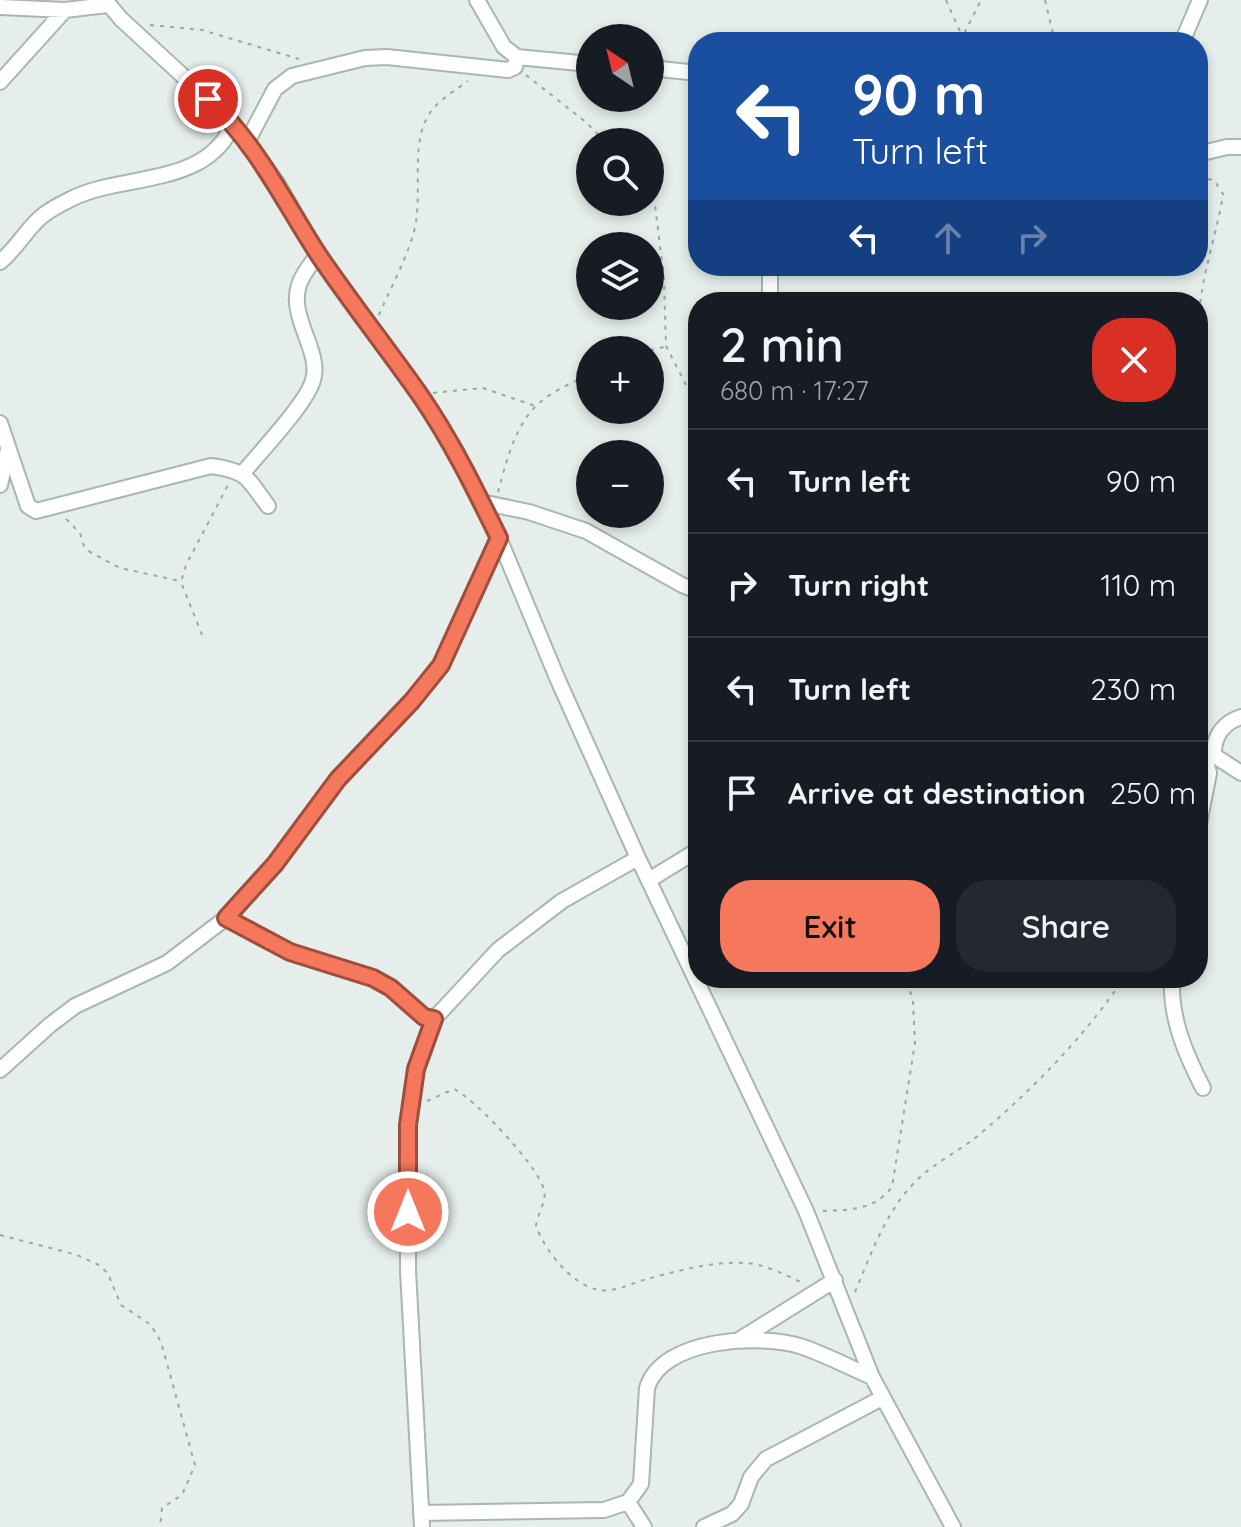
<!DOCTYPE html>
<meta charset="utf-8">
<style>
body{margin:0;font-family:Quicksand,sans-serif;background:#242831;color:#f1f3f6;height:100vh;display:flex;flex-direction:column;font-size:30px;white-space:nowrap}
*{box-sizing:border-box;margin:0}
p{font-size:26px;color:#9ea1a6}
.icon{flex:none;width:44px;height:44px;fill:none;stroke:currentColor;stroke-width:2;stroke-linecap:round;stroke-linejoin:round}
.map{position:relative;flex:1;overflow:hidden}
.panel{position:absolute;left:688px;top:292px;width:520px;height:696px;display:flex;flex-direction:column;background:#171b24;border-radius:32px;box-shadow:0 4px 12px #0003}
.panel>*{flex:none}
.top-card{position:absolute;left:688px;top:32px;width:520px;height:244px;border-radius:32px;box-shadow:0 4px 12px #0003;background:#1a4fa0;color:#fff;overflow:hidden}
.needle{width:52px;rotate:325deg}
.controls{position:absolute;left:576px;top:24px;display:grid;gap:16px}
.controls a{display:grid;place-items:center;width:88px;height:88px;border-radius:50%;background:#171b24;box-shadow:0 4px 12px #0003;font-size:40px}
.pin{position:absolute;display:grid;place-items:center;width:68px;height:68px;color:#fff;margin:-34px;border:4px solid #fff;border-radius:50%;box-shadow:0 2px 8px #0007}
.me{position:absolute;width:88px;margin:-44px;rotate:0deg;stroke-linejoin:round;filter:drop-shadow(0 0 6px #0008)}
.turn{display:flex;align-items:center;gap:28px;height:168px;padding:0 32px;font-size:36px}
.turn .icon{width:104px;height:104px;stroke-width:2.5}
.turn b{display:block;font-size:56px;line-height:68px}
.lanes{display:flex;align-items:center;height:76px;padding:0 32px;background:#0003;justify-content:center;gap:40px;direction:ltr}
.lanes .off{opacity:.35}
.round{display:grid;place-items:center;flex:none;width:84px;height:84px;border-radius:32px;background:#242831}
.summary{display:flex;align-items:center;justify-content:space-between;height:136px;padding:0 32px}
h1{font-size:48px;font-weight:600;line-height:60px}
.button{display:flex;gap:16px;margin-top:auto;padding:16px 32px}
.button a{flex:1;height:92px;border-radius:32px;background:#f5775c;color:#111;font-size:32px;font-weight:600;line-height:92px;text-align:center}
.button a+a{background:#242831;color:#f1f3f6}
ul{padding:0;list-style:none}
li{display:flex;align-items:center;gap:24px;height:104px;padding:0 32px;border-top:2px solid #363941}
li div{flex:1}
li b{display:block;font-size:30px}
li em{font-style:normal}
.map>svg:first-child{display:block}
</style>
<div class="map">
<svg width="1241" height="1527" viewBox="0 0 1241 1527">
<rect width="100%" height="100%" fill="#e5eeea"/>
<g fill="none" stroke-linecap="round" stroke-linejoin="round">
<g stroke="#a7b7b1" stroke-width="18">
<path id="minor" d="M 105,0 L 121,19 L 222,112 L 247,142 L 277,183 L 318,254 L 420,396 L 457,453 L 499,538 L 558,680 L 638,858 L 806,1211 L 872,1377 L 953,1527
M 477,0 L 504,47 L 517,57 L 590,64
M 0,7 L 65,10 L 107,5
M 1182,42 L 1200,0
M 650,68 L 698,73
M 0,82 L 65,10
M 247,142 L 275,89 L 292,76 L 365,58 L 387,57 L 508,70 L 515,67 L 517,57
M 1198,154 L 1227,147 L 1241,147
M 0,262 C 16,249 26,230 41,217 C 50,209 63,203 73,198 C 125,173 207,187 233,124
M 770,302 L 770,266
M 0,423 L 28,506 L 36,511 L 211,466 C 248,471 247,478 268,506
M 243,473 C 260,452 307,403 313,380 C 322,352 288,317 299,285 C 302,274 312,263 318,254
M 0,485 L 8,449
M 481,502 L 529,512 L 586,531 L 682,585 L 698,591
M 1201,747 L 1241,773
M 1214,756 C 1213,737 1223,723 1241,717
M 1198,829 L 1209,773 L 1202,748
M 649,880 L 698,850
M 226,918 L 290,952 L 373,978 L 391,988 L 424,1017 L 434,1019
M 1172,978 C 1170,1018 1185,1053 1203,1088
M 0,1070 L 50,1025 L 75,1006 L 167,963 L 226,918 L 275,864 L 338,779 L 412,701 L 441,665 L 499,538
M 739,1340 L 835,1280
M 628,1502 L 644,1527
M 421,1513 L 604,1510 L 628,1502 L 641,1484 L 647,1388 C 662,1338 761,1333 803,1347 C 826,1355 849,1367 872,1377
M 422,1527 L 408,1271 L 408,1125 L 416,1069 L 434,1019 L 498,950 L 562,901 L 638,858
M 704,1527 L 732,1514 L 741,1504 L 751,1477 L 766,1459 L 882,1398"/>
</g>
<path stroke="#85b3a1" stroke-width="2" stroke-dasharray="4 6" stroke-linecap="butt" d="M 946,0 L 962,36
M 1045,0 L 1055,42
M 150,25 L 202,30 L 299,59
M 960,42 L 981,0
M 526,75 L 587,123 L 605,142
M 1198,178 L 1214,180 L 1223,194 C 1218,231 1197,288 1200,323 C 1203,351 1213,362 1198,389
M 650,198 L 655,205 L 664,279 L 666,346 L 691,395 L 698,400
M 379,315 C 390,289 405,262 413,235 C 424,200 410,148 427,118 C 435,102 453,92 468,81
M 650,350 L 664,347
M 433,393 L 483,388 L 535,406
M 498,492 C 506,463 514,428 536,406 C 550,392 572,383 590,374
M 66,519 L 80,533 L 84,546 L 90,552 L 120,568 L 180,581
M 202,635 L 181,582 L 186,565 L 228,485
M 1147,978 L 1157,985
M 427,1101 L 454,1089 C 475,1099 539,1167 544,1190 C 547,1202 537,1214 536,1226 C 545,1250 571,1285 599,1290 C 613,1293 632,1283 647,1279 C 677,1271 713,1261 745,1263 C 765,1264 785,1275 803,1283
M 823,1211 C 849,1210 875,1210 892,1187 L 915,1043 L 913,1002 L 907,978
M 0,1235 L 77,1255 L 101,1266 L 108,1274 L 121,1305 L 151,1325 L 161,1342 L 195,1465 L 182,1495 L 162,1508 L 160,1527
M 855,1292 C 871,1254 886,1211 916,1181 C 935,1162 960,1151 980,1134 C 1034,1088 1084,1037 1124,978"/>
<use href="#minor" stroke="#fff" stroke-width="14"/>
</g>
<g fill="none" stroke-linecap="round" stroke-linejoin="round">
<g stroke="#9f4d3c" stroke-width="20">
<path id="route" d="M 208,99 C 257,144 284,202 320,257 C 352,304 387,348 420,395 C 451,440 475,489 499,538 L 441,665 L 412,701 L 338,779 L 275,864 L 226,918 L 290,952 L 373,978 L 391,988 L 424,1017 L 434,1019 L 416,1069 L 408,1125 L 408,1212"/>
</g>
<use href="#route" stroke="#f5775c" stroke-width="14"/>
</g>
</svg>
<div class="controls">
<a><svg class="needle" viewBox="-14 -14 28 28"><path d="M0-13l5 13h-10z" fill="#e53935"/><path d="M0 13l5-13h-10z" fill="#9ea1a6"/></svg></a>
<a><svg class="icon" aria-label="search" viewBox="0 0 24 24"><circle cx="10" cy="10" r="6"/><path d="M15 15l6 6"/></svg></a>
<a><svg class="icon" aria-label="layers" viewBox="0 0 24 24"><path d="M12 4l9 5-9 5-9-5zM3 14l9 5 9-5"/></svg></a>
<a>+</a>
<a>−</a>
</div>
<div class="pin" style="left:208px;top:99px;background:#d93025"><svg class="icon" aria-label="arrive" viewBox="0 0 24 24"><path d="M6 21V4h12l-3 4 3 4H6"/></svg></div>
<svg class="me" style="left:408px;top:1212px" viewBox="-20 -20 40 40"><circle r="17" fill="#f5775c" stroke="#fff" stroke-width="3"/><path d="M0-11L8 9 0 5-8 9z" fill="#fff"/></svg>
<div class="top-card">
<div class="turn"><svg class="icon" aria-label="left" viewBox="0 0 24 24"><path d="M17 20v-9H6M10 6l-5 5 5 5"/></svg><div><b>90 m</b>Turn left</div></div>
<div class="lanes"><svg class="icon" aria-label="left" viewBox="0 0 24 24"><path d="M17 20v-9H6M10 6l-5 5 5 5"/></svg><svg class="icon off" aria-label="ahead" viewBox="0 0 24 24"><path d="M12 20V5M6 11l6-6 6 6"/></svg><svg class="icon off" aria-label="right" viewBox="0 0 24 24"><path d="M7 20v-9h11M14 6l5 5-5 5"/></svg></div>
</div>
<section class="panel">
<div class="summary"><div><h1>2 min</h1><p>680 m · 17:27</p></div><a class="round" style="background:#d93025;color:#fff"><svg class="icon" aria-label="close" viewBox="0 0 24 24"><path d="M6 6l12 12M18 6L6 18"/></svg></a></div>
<ul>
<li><svg class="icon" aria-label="left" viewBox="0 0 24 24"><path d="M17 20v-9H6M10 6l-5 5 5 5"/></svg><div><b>Turn left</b></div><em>90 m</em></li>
<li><svg class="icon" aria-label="right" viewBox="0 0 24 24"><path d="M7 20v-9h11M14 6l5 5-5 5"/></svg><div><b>Turn right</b></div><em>110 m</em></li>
<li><svg class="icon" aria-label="left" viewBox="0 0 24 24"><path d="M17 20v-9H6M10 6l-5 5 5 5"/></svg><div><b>Turn left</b></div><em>230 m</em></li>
<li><svg class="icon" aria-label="arrive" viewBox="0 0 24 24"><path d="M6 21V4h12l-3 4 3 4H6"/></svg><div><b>Arrive at destination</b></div><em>250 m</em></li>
</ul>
<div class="button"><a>Exit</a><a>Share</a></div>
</section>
</div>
